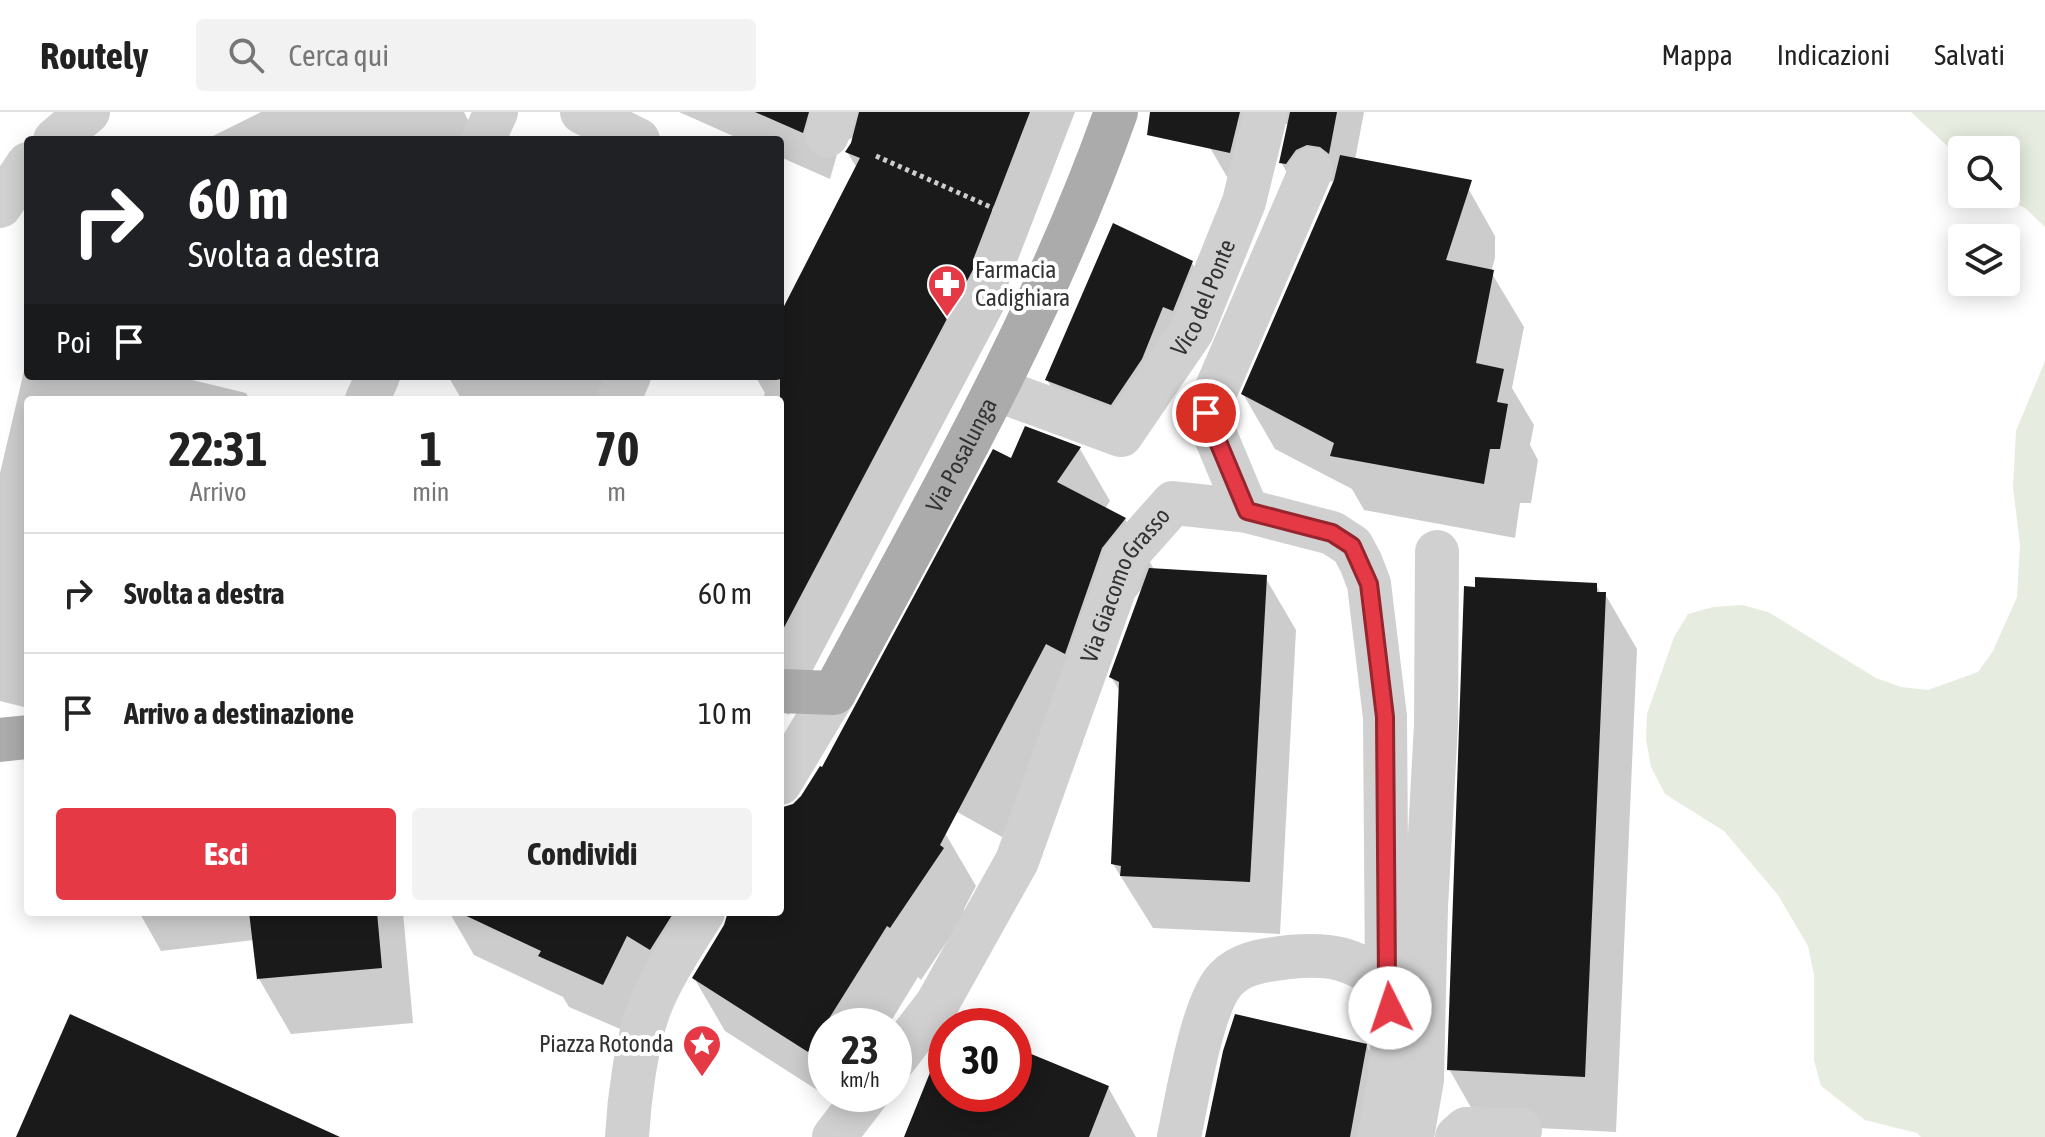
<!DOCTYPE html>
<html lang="it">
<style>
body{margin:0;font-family:"Asap Condensed",sans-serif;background:#f2f2f2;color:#222;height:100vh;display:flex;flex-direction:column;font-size:30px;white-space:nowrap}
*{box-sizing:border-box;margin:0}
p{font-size:26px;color:#767676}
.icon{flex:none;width:44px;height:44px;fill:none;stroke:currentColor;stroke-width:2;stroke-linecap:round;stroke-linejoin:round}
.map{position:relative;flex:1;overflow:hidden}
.details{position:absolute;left:24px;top:284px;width:760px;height:520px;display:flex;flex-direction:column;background:#fff;border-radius:8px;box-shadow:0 4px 20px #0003}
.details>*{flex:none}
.hud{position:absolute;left:24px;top:24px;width:760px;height:244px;border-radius:8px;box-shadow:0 4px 20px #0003;background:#202124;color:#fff;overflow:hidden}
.buttons{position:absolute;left:1948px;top:24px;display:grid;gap:16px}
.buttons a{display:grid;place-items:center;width:72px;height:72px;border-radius:8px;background:#fff;box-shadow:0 4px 20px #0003;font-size:40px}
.speed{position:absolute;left:808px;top:896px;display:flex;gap:16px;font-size:40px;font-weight:700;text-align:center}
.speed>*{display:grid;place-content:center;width:104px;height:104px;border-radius:50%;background:#fff;box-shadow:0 4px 20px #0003;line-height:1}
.speed small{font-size:20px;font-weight:400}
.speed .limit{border:12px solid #d22;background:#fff;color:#111}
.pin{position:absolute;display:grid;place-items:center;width:68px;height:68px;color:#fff;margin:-34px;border:4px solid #fff;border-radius:50%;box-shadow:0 2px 8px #0007}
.me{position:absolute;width:88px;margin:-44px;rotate:356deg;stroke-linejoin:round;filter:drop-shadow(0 0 6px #0008)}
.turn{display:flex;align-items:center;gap:28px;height:168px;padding:0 32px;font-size:36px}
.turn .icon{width:104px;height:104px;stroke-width:2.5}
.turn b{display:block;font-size:56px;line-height:68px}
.then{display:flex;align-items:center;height:76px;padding:0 32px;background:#0003;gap:16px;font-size:30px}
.eta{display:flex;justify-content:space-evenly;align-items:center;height:136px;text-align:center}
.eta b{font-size:48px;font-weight:700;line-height:56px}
.primary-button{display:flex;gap:16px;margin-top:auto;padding:16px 32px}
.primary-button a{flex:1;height:92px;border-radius:8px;background:#e63946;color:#fff;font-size:32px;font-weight:700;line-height:92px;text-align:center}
.primary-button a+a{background:#f2f2f2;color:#222}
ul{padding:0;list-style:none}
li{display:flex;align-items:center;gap:24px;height:120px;padding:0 32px;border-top:2px solid #e0e0e0}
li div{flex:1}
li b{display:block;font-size:30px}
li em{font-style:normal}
header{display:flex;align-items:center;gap:48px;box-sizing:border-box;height:112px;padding:0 40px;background:#fff;border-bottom:2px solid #e0e0e0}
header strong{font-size:38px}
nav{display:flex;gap:44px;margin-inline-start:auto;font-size:28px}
.search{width:560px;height:72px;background:#f2f2f2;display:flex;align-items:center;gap:20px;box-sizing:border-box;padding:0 28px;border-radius:8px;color:#767676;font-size:30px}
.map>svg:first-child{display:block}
</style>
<header>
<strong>Routely</strong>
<div class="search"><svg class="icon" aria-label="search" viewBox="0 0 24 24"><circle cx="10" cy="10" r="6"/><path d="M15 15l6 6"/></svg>Cerca qui</div>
<nav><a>Mappa</a><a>Indicazioni</a><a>Salvati</a></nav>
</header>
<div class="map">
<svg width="2045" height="1025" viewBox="0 0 2045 1025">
<rect width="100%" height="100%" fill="#fff"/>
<path fill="#e6ecdf" d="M 1911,0 L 2045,0 L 2045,115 L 2025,96 L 1997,82 L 2006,82 L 2006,38 L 1962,38 L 1962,48 Z
M 2045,249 L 2045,1025 L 1921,1025 L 1917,1021 L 1865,1008 L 1821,974 L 1814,948 L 1814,863 L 1808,834 L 1778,783 L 1724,719 L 1665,682 L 1651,655 L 1646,627 L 1647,602 L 1674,525 L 1688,502 L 1713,495 L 1742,493 L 1768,500 L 1876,566 L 1901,575 L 1928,578 L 1978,560 L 1993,539 L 2017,485 L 2020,433 L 2013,375 L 2016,319 Z"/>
<path fill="#0003" d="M 261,0 L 464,0 L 470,12 L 464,28 L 205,28 Z
M 679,0 L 1075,0 L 1000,194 L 1003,199 L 789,603 L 780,598 L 780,288 L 762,288 L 765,281 L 755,264 L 780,264 L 780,206 L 857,56 L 847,40 L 854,25 L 845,29 L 838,39 L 830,67 L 780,45 L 780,28 L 742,28 Z
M 1179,0 L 1364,0 L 1355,48 L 1464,69 L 1495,124 L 1495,146 L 1491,160 L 1524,215 L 1512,276 L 1534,313 L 1530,333 L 1538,348 L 1531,391 L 1520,391 L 1515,426 L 1364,398 L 1352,377 L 1275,337 L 1243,282 L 1335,70 L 1329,69 L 1302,87 L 1281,50 L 1291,12 L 1281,12 L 1230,70 L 1209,34 Z
M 1192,151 L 1215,190 L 1164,288 L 1070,308 L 1047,268 Z
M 28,242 L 28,264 L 176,264 L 246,281 L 250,288 L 28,288 L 28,596 L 0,589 L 0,361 Z
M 448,264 L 644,264 L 633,288 L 462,288 Z
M 1026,317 L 1080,337 L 1110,389 L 1105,397 L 1125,407 L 1155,459 L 1265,465 L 1296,518 L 1280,822 L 1153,816 L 1113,752 L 1120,580 L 1111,565 L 1142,476 L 1132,489 L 1077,584 L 1002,725 L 882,658 Z
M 1596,473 L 1601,482 L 1605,482 L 1637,537 L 1616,1020 L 1481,1013 L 1449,957 Z
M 780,701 L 945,721 L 976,774 L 964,797 L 964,804 L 921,868 L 918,865 L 888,914 L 826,914 L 826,982 L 845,982 L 839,992 L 725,919 L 694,866 L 726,813 L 730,800 L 780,800 Z
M 139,800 L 403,800 L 413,911 L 291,922 L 259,867 L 254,828 L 161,839 Z
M 449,800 L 703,800 L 632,922 L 569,895 L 563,885 L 474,843 Z
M 946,925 L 946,982 L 1014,982 L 1014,937 L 1108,975 L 1136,1025 L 906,1025 Z
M 1366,933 L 1396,986 L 1389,1025 L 1207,1025 Z"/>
<path fill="#1a1a1a" d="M 755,0 L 809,0 L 803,21 Z
M 859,0 L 1030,0 L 973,148 L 977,150 L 780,523 L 780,202 L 860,46 L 845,40 L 851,31 Z
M 1150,0 L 1240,0 L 1230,41 L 1147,23 Z
M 1290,0 L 1337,0 L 1329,42 L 1320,35 L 1307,33 L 1296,38 L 1286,52 L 1279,51 Z
M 1340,43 L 1472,68 L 1446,148 L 1494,158 L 1476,251 L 1504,257 L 1497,290 L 1508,292 L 1500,337 L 1490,337 L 1484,372 L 1330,344 L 1334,331 L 1241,282 L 1334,68 Z
M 1113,111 L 1193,149 L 1173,199 L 1163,195 L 1142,247 L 1111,293 L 1045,268 Z
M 1025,314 L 1081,335 L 1057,370 L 1126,406 L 1102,436 L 1065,542 L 1046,532 L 940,733 L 944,736 L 890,816 L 887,814 L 808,940 L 692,866 L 724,813 L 728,800 L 780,800 L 780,696 L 793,692 L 801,684 L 820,654 L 822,655 L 993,337 L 1011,346 Z
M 1149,456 L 1267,463 L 1250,770 L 1120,764 L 1121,754 L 1111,752 L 1119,570 L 1109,565 Z
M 1475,465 L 1597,471 L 1597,480 L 1606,480 L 1585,965 L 1447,958 L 1464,474 L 1475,475 Z
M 249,800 L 377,800 L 382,856 L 257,867 Z
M 458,800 L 674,800 L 650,838 L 627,824 L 603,873 L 538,844 L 541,839 Z
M 70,902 L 226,973 L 340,1025 L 16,1025 Z
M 1235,902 L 1367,932 L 1350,1025 L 1205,1025 L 1223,939 Z
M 946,921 L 946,982 L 1014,982 L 1014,935 L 1109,974 L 1089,1025 L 904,1025 Z"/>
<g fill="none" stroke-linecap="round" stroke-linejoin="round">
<path stroke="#cdcdcd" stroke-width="5" stroke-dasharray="4 4" stroke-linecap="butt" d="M 876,44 L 1013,105"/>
<g stroke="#d0d0d0" stroke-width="44">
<path d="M 582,0 L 638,28"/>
<path d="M 827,23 L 835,0"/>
<path d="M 55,28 L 88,0"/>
<path d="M 483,28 L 496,0"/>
<path d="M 0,94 L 28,52"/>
<path id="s1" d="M 998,278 L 1121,323 L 1192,219 L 1244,90 L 1266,0"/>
<path d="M 367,288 L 378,264"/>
<path d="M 618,288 L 629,264"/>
<path d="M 1247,399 L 1206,301 L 1311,58"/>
<path d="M 780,671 L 834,581"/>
<path id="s2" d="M 894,948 L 937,892 L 1017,749 L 1126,444 L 1173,391 L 1247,399 L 1332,421 L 1352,434 L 1361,451 L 1369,472 L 1385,605 L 1387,870 C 1350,846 1332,841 1289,845 C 1266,848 1242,850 1226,867 C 1202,891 1187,988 1179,1025"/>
<path d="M 627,1025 C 629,987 636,933 649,897 C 662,863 684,831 703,800"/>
<path d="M 834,1025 L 867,982"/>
<path d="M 1379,1025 L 1389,970 L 1393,922 L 1387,870"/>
<path d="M 1412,1025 L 1422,968 L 1426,795 L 1436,613 L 1437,440"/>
<path d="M 1457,1025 L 1466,1017 L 1520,1018"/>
</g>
<g stroke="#ababab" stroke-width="44">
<path id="s3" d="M 780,579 L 834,581 C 936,391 1044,204 1116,0"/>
<path d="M 0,628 L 28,625"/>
</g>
</g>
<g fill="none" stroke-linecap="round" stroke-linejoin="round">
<g stroke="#96252e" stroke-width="20">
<path id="route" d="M 1206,301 L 1247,399 L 1332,421 L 1352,434 L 1369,472 L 1385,605 L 1387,870 L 1390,896"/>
</g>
<use href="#route" stroke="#e63946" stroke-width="14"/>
</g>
<defs>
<g id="pharmacy-pin" transform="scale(2)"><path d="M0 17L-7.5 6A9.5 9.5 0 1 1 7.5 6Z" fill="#e63946" stroke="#fff"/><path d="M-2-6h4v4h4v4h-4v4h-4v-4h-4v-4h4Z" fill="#fff"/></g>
<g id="sight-pin" transform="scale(2)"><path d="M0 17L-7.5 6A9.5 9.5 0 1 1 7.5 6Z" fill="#e63946" stroke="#fff"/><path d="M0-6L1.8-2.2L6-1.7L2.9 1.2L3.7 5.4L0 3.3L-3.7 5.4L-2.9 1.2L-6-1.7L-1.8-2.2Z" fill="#fff"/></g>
</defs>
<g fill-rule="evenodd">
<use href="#pharmacy-pin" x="947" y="172"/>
<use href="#sight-pin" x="702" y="932"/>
</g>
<g text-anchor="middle" stroke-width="8" stroke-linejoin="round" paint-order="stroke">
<g font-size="24" fill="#333" stroke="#fff" text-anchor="start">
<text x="975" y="166">Farmacia<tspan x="975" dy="28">Cadighiara</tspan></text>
<text x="674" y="940" text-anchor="end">Piazza Rotonda</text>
</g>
<g font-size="24" fill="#333" stroke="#fff">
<text dy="8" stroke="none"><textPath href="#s1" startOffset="292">Vico del Ponte</textPath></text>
<text dy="8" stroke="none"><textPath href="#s3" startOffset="324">Via Posalunga</textPath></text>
<text dy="8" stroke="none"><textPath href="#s2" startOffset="532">Via Giacomo Grasso</textPath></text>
</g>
</g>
</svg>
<div class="buttons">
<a><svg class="icon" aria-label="search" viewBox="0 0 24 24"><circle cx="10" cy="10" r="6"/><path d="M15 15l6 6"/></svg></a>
<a><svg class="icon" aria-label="layers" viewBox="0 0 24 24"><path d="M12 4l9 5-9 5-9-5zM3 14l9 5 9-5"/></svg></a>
</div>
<div class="speed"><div>23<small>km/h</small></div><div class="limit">30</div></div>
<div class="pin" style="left:1206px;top:301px;background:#d93025"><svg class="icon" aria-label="arrive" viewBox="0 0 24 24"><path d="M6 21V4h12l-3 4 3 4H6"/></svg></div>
<svg class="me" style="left:1390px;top:896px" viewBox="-20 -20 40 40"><circle r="19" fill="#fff"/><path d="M0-13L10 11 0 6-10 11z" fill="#e63946"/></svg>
<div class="hud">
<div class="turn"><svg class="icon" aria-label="right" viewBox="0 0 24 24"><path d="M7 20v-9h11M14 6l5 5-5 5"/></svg><div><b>60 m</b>Svolta a destra</div></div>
<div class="then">Poi<svg class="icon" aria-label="arrive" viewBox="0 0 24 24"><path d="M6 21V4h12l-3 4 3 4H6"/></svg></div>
</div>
<section class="details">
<div class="eta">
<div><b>22:31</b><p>Arrivo</p></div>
<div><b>1</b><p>min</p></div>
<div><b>70</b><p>m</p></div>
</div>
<ul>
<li><svg class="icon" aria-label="right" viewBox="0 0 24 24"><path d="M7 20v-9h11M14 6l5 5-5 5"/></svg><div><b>Svolta a destra</b></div><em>60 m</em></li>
<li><svg class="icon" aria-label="arrive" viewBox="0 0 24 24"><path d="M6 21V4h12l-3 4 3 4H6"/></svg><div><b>Arrivo a destinazione</b></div><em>10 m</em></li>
</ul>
<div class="primary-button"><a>Esci</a><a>Condividi</a></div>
</section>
</div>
